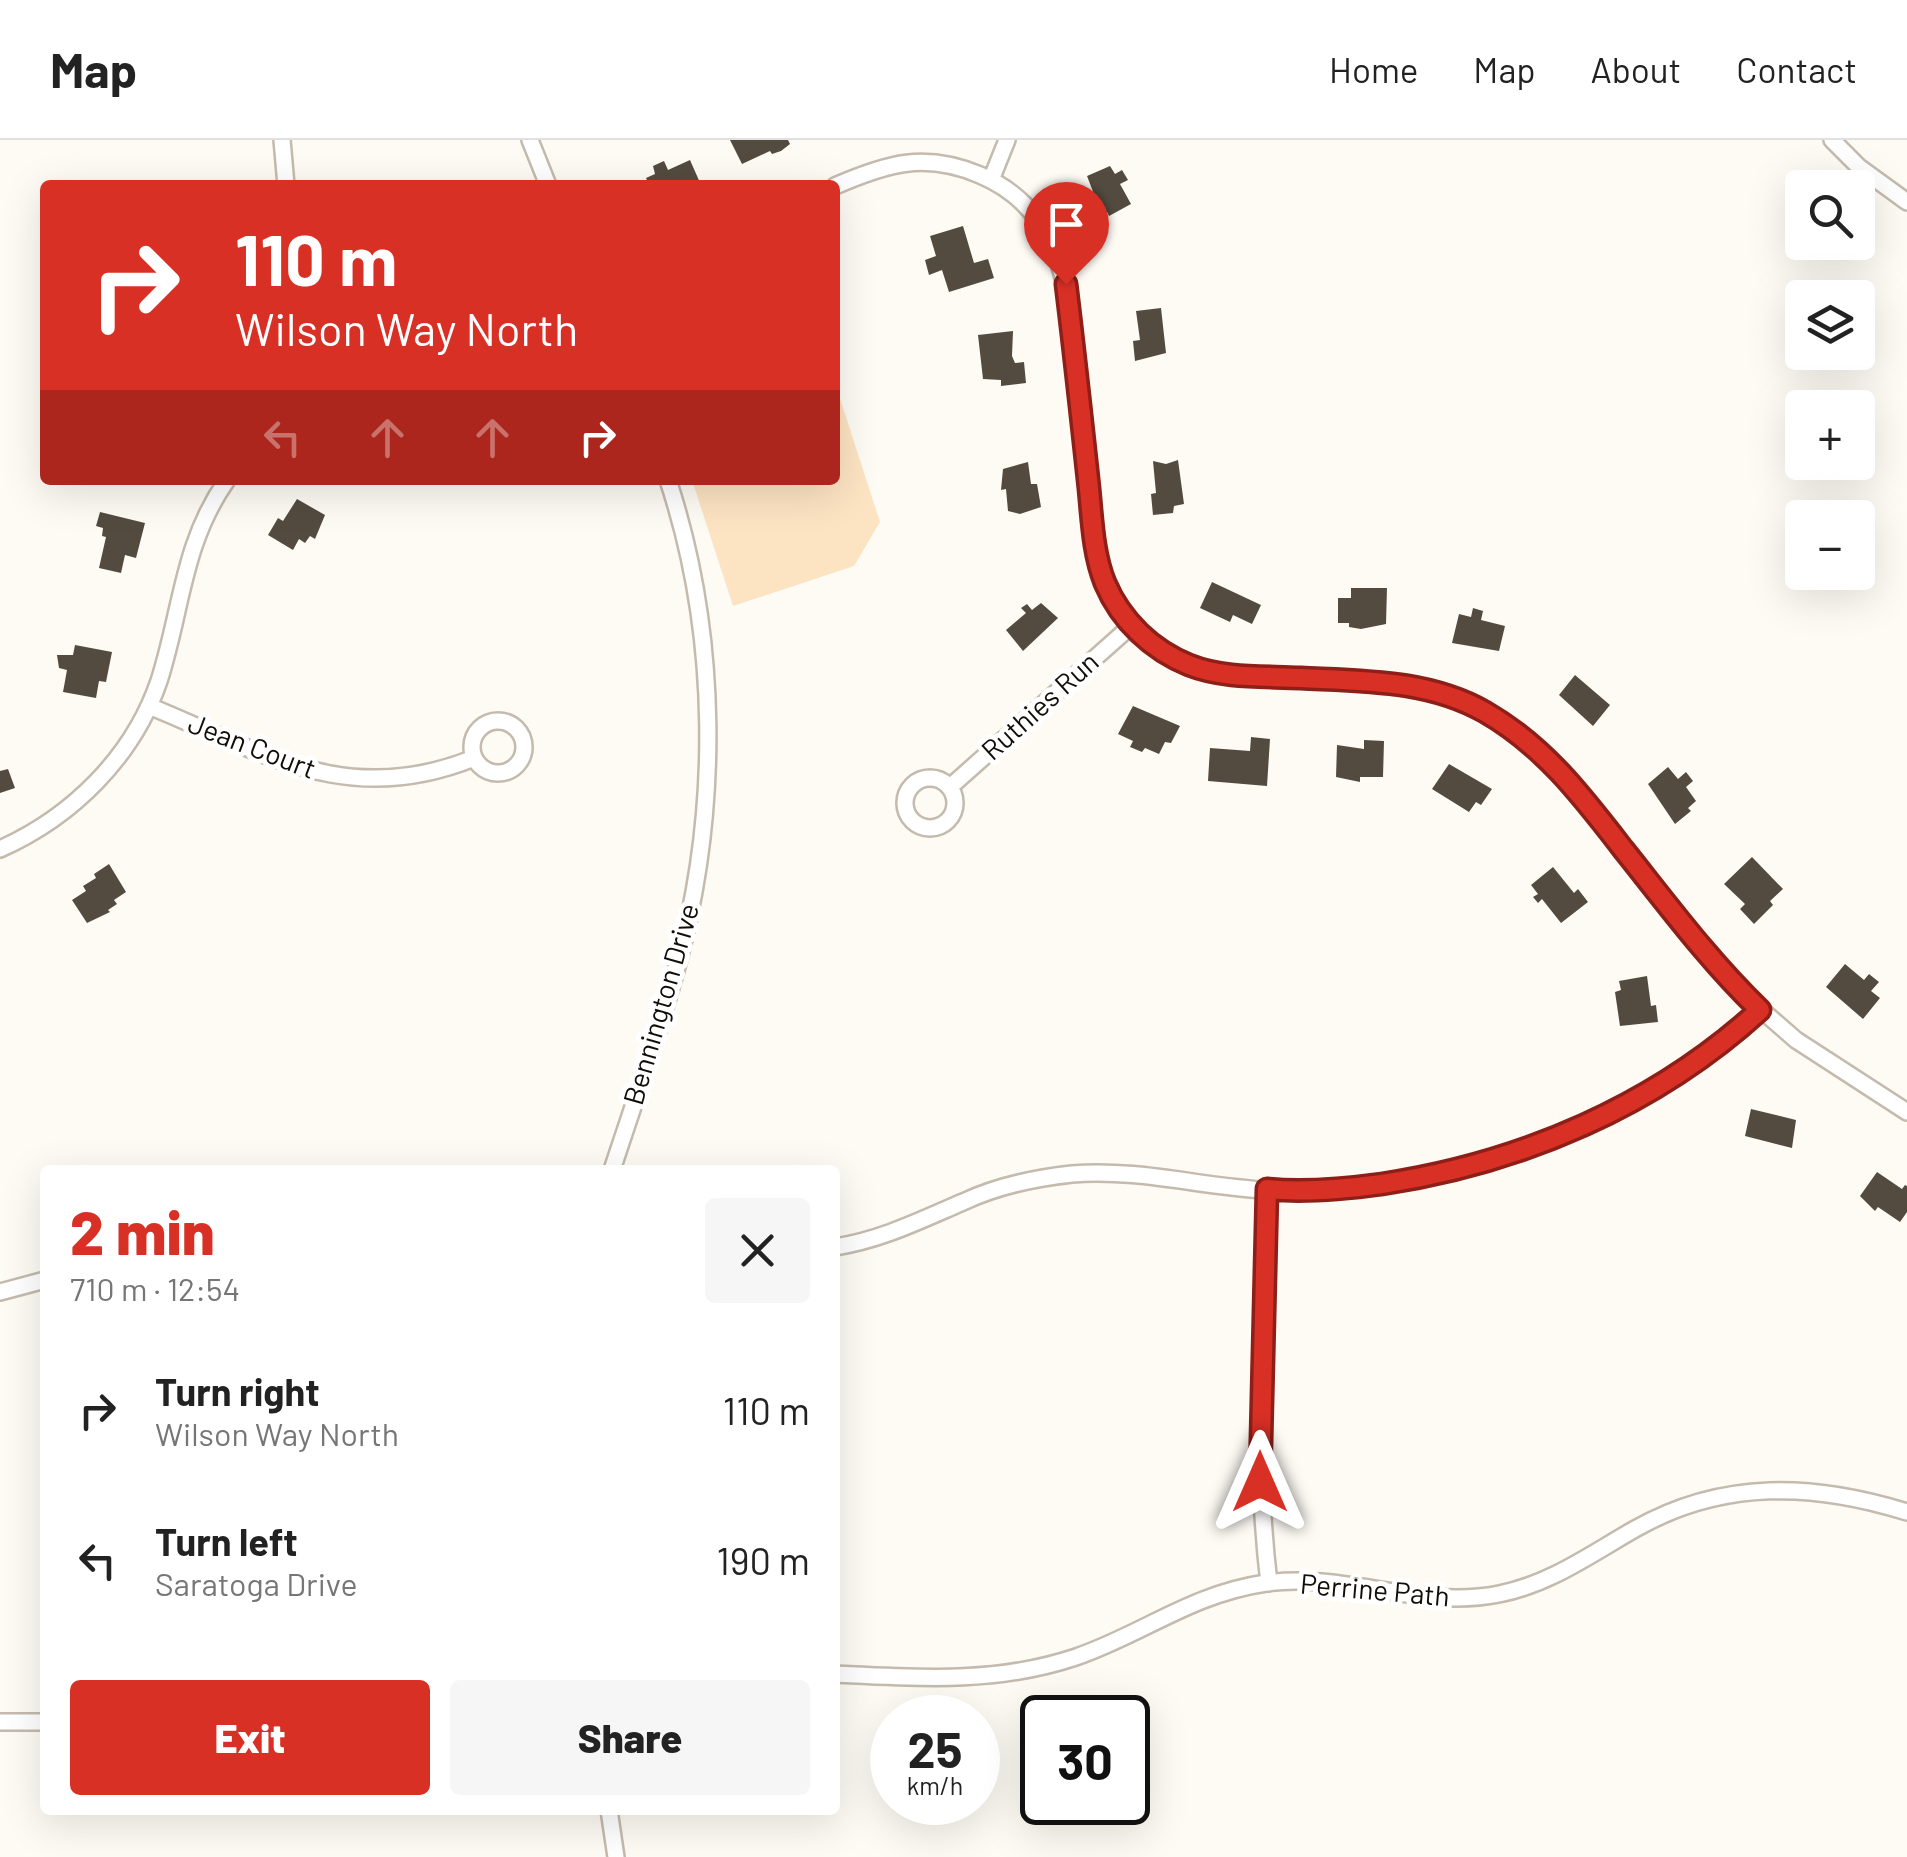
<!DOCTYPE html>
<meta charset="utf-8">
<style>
body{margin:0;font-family:Barlow,sans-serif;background:#f6f6f6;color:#222;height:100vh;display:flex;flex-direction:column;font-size:38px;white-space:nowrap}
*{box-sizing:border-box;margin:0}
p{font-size:32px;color:#767676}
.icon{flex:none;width:55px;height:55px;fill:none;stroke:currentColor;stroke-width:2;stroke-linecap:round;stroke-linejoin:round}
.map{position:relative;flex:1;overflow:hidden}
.sheet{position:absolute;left:40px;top:1025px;width:800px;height:650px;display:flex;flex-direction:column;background:#fff;border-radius:10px;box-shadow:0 10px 40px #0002}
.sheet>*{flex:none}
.banner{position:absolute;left:40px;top:40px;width:800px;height:305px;border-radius:10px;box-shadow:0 10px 40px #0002;background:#d93025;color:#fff;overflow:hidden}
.controls{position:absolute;left:1785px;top:30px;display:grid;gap:20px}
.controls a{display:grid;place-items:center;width:90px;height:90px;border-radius:10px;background:#fff;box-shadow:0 10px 40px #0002;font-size:50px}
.speed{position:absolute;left:870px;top:1555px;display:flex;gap:20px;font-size:50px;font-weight:700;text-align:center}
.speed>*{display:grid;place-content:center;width:130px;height:130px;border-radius:50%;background:#fff;box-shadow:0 10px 40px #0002;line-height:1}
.speed small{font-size:25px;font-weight:400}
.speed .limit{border:5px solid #111;border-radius:15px;background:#fff;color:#111}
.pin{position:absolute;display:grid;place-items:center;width:85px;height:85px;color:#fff;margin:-102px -42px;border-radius:50% 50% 50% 0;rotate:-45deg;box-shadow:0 0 10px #0007}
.pin .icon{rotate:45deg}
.me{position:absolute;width:110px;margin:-55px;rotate:0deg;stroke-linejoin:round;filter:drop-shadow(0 0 8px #0008)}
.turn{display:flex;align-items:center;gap:35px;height:210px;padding:0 30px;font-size:45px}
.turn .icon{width:130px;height:130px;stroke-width:2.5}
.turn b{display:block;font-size:70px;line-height:85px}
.lanes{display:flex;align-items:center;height:95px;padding:0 30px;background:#0003;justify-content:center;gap:50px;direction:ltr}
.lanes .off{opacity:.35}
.round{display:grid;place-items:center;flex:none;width:105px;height:105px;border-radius:10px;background:#f6f6f6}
.overview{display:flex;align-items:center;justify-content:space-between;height:170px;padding:0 30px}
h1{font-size:60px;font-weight:800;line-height:75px;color:#d93025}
.cta{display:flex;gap:20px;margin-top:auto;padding:20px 30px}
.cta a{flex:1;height:115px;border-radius:10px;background:#d93025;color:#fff;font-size:40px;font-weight:800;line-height:115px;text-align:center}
.cta a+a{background:#f6f6f6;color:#222}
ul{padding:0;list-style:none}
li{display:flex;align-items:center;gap:30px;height:150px;padding:0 30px}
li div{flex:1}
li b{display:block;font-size:38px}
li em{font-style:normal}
header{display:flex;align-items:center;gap:60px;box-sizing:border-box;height:140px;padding:0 50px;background:#fff;border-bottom:2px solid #e0e0e0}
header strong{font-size:48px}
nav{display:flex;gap:55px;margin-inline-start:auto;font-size:35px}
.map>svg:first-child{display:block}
</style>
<header>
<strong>Map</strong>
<nav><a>Home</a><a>Map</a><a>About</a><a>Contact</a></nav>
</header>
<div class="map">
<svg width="1907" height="1717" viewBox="0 0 1907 1717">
<rect width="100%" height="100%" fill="#fefbf5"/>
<path fill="#fce3c2" d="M 835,243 L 880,382 L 854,426 L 733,466 L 692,340 L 835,340 Z"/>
<path fill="#534b40" d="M 730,0 L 788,0 L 790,4 L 781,11 L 772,14 L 770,11 L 742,24 Z
M 690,20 L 701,45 L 649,45 L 646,38 L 655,34 L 653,26 L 664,21 L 668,30 Z
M 1110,26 L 1115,34 L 1122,30 L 1128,40 L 1120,44 L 1131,64 L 1109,76 L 1107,72 L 1102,75 L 1087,36 Z
M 963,86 L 974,123 L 988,119 L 994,138 L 949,152 L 942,130 L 929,135 L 925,120 L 936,116 L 930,96 Z
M 1161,168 L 1166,213 L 1135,221 L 1133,201 L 1140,200 L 1136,171 Z
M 1013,191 L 1012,216 L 1015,223 L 1024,222 L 1026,243 L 1001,246 L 1001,240 L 983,239 L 978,195 Z
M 1178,320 L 1184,364 L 1174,366 L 1173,373 L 1153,375 L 1151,354 L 1156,353 L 1153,321 L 1166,324 Z
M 1028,322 L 1031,344 L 1037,344 L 1041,367 L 1020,374 L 1008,371 L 1006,349 L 1001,350 L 1003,329 Z
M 297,359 L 325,375 L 315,399 L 310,396 L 305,403 L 299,399 L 293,410 L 268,395 L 278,378 L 283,381 Z
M 100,372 L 145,383 L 136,418 L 125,415 L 121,433 L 99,428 L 106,397 L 102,396 L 103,388 L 96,386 Z
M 1212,442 L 1261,465 L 1252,484 L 1233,475 L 1230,482 L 1200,468 Z
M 1351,448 L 1387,448 L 1386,484 L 1361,489 L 1349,487 L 1349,483 L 1338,483 L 1338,458 L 1351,458 Z
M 1041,463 L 1058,478 L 1023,511 L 1006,490 L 1026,473 L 1021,468 L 1027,464 L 1032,470 Z
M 1473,468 L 1483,471 L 1481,480 L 1505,486 L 1499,511 L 1452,503 L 1459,474 L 1471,477 Z
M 75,505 L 112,512 L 106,542 L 99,541 L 96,558 L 63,552 L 67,530 L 59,528 L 57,515 L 73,515 Z
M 1575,535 L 1610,565 L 1593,586 L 1559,555 Z
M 1133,566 L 1180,586 L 1171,603 L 1165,602 L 1159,614 L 1145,608 L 1142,612 L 1130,607 L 1133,601 L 1118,594 Z
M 1251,597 L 1270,599 L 1267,646 L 1208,641 L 1210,608 L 1250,611 Z
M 1364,600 L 1384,601 L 1383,637 L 1360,637 L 1360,642 L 1336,637 L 1337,605 L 1364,609 Z
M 1449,624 L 1492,649 L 1481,665 L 1476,662 L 1469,672 L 1432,649 Z
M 1668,627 L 1678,639 L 1686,632 L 1693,641 L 1686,647 L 1696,661 L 1688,668 L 1691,671 L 1675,684 L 1648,644 Z
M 8,629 L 15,648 L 0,653 L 0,631 Z
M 1752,717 L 1783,749 L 1770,761 L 1773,765 L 1754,784 L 1740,769 L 1745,764 L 1724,744 Z
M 109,724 L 126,752 L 114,760 L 117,764 L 108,770 L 110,772 L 87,783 L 72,760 L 86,751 L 83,746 L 96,738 L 94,734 Z
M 1553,727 L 1574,753 L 1578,749 L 1588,762 L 1561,783 L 1542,759 L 1538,763 L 1533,757 L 1538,754 L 1531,745 Z
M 1845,824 L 1864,840 L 1869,834 L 1879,842 L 1871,851 L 1880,858 L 1863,879 L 1826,847 Z
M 1647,836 L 1651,866 L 1656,865 L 1658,882 L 1620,886 L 1615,852 L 1621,850 L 1619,841 Z
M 1751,969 L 1796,980 L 1792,1008 L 1745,996 Z
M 1877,1032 L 1902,1049 L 1905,1045 L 1907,1046 L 1907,1072 L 1900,1082 L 1878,1067 L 1875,1071 L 1860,1056 Z"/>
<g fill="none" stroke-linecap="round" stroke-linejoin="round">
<g stroke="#c4bbae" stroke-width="20">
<path id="street" d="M 282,0 L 286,45
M 530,0 L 548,45
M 1832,0 L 1859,27 L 1907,62
M 991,40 L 1007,0
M 835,46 C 888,23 925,12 980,35 C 1066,71 1068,156 1077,234 C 1081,277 1086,320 1091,362 C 1095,398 1097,434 1116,464 C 1182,569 1315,524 1417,547 C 1478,561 1527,595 1569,640 L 1712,821 L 1742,853 L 1796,900 L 1907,972
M 149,566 C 264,613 348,669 474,618
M472 607a26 26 0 1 1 52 0a26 26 0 1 1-52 0Z
M905 663a25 25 0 1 1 50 0a25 25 0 1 1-50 0Z
M 950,647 L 1131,486
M 0,709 C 72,677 133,617 159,541 C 182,470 182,404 227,340
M 612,1030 C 634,963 658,895 677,827 C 720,670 719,495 668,340
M 1267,1049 C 1263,1181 1253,1312 1269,1443
M 835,1107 C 881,1100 921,1080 963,1062 C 997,1046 1035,1038 1072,1034 C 1143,1028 1213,1050 1283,1051 C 1455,1053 1633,987 1760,870
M 0,1152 L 45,1140
M 835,1534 C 917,1538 996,1544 1076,1517 C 1143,1494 1191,1454 1266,1443 C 1345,1432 1420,1470 1499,1454 C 1550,1444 1591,1414 1635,1389 C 1723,1339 1814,1343 1907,1372
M 0,1582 L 45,1582
M 609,1670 L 616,1717"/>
</g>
<use href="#street" stroke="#fff" stroke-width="15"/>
</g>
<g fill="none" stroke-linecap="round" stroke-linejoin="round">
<g stroke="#8d1f18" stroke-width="25">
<path id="route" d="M 1066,144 C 1074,209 1081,274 1088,339 C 1092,373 1092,411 1105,443 C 1121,481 1152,510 1189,525 C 1224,539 1265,536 1301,538 C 1364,541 1429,540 1485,572 C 1544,606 1582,656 1623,709 C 1667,764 1709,821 1760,870 C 1655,966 1521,1023 1382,1044 C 1345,1049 1305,1053 1267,1049 L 1260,1342"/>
</g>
<use href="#route" stroke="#d93025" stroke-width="18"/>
</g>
<g text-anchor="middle" stroke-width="10" stroke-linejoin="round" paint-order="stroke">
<g font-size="28" fill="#110e09" stroke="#fff">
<text transform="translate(1040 566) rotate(-42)" y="10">Ruthies Run</text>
<text transform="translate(252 606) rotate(21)" y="10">Jean Court</text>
<text transform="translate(661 864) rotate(-74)" y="10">Bennington Drive</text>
<text transform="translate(1375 1450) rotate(5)" y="10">Perrine Path</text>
</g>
</g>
</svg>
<div class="controls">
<a><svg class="icon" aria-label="search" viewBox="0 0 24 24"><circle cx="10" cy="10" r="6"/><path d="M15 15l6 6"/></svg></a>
<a><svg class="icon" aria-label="layers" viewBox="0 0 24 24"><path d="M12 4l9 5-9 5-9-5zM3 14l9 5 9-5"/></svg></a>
<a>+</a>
<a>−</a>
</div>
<div class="speed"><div>25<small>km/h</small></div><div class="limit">30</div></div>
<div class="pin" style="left:1066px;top:144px;background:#d93025"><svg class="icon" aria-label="arrive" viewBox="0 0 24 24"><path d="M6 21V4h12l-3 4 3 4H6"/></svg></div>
<svg class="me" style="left:1260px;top:1342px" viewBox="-20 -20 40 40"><path d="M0-17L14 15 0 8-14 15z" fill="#d93025" stroke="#fff" stroke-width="4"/></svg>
<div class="banner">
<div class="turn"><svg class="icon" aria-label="right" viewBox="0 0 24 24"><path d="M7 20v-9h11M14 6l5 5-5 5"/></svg><div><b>110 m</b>Wilson Way North</div></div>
<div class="lanes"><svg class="icon off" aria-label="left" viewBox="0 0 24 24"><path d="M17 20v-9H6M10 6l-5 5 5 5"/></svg><svg class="icon off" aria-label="ahead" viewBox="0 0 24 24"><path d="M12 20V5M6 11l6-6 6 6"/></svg><svg class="icon off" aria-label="ahead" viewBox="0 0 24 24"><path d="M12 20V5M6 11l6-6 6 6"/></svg><svg class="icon" aria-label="right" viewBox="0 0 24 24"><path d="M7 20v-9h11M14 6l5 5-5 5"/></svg></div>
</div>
<section class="sheet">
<div class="overview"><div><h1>2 min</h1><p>710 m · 12:54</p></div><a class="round"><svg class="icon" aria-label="close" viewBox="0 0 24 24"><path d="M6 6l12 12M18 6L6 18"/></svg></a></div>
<ul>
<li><svg class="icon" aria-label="right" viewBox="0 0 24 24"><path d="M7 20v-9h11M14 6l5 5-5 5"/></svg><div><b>Turn right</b><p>Wilson Way North</p></div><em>110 m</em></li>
<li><svg class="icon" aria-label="left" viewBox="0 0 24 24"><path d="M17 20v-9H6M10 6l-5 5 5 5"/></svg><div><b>Turn left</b><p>Saratoga Drive</p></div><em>190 m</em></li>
</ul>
<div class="cta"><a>Exit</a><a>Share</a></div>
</section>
</div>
